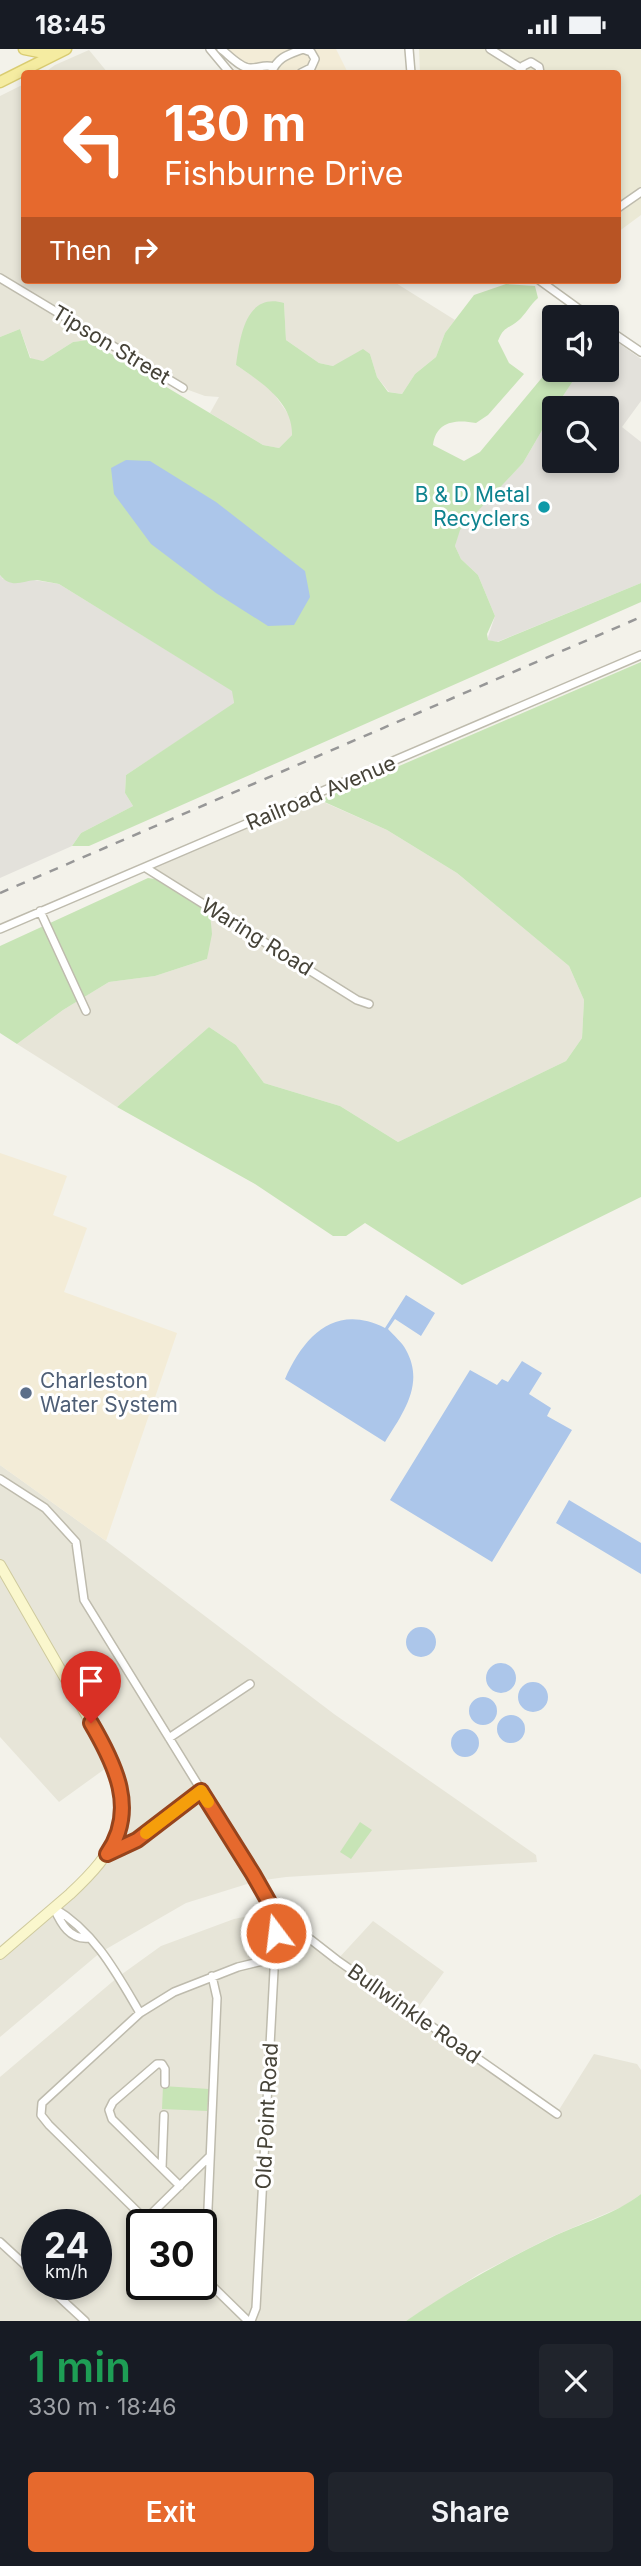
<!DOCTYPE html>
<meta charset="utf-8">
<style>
body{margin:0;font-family:Inter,sans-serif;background:#20242c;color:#f1f3f6;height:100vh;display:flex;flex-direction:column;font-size:26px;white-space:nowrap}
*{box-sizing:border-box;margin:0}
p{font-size:23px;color:#9ea1a6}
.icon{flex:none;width:38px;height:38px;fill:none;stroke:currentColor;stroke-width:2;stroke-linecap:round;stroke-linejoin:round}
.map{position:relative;height:2272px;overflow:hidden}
.drawer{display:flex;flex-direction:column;background:#171b24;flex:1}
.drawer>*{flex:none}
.top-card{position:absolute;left:21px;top:21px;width:600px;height:214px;border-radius:7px;box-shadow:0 4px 10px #0003;background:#e6692d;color:#fff;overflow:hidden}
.controls{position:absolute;left:542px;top:256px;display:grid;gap:14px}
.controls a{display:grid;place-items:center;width:77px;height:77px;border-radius:7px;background:#171b24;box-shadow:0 4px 10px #0003;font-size:35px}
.speed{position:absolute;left:21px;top:2160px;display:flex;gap:14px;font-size:35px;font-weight:700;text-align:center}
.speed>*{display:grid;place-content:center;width:91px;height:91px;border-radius:50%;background:#171b24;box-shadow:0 4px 10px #0003;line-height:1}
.speed small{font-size:18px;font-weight:400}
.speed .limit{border:4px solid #111;border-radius:10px;background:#fff;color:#111}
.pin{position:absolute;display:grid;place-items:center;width:60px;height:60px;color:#fff;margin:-72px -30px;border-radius:50% 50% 50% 0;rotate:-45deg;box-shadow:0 0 7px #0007}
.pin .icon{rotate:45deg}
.me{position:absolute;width:77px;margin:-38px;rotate:345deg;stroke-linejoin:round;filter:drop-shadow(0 0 5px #0008)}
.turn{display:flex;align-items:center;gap:24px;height:147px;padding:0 28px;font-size:32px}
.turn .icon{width:91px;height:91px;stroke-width:2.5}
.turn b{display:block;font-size:49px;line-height:60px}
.then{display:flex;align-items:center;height:66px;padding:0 28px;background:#0003;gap:14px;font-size:26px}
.round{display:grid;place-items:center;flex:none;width:74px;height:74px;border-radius:7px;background:#20242c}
.head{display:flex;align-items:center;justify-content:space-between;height:119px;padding:0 28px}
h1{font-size:42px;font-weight:600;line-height:52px;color:#1e9e55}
.button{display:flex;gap:14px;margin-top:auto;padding:14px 28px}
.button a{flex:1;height:80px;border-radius:7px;background:#e6692d;color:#fff;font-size:28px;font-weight:600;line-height:80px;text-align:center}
.button a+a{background:#20242c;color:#f1f3f6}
.status{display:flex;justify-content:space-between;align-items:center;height:49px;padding:0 35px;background:#171b24;direction:ltr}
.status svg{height:19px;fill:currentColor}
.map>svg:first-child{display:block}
</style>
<div class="status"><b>18:45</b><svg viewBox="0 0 49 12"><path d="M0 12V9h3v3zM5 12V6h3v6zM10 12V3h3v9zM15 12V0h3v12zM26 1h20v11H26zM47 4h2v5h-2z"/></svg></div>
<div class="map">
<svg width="641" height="2272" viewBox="0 0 641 2272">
<rect width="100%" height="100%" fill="#f3f2ea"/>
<path fill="#e7e5d8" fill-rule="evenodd" d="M 89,1 L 108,24 L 44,24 L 55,16 Z
M 24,35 L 24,231 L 391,231 L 455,271 L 445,284 L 436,308 L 415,325 L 402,345 L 389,343 L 377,328 L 370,305 L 333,317 L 319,314 L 286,291 L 284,254 L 236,316 L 270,339 L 293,372 L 292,386 L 279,399 L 263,396 L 210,364 L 219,348 L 205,347 L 183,339 L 89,283 L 88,291 L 73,293 L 43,312 L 31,310 L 20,280 L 0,288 L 0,47 Z
M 312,748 L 387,781 L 457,824 L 569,917 L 584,951 L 582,989 L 566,1012 L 398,1093 L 340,1057 L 264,1034 L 236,996 L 209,978 L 117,1058 L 17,995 L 63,961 L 109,933 L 155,927 L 207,910 L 211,870 L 208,858 L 146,819 Z
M 0,1416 L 106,1492 L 334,1665 L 536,1806 L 537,1813 L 286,1828 L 257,1832 L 186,1854 L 101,1903 L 0,1988 L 0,1905 L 94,1822 L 121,1767 L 113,1714 L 59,1753 L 0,1688 Z
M 274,1862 L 337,1911 L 373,1872 L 444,1923 L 414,1964 L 557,2064 L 594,2005 L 637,2015 L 641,2021 L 641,2145 L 624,2157 L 551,2188 L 479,2225 L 406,2272 L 0,2272 L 0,2028 L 118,1928 L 161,1897 L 234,1870 ZM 37,2175 L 96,2175 L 96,2235 L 37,2235 ZM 142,2175 L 201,2175 L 201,2235 L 142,2235 Z"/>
<path fill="#f3ecd7" d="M 216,0 L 336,0 L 347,22 L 343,24 L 246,24 Z
M 0,1104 L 67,1127 L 53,1166 L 87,1179 L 64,1243 L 177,1284 L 106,1492 L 0,1416 Z"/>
<path fill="#e3e1db" d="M 607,286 L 641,310 L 641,352 L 622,378 L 641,393 L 641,534 L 497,593 L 487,591 L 495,567 L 478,526 L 461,510 L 455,497 L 459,481 L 523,414 L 555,359 L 555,411 L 607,411 L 607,359 L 555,359 L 581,320 L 607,320 Z
M 0,526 L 3,530 L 34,531 L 59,535 L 233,642 L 234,655 L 126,726 L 125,744 L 133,757 L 81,784 L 72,797 L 0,829 Z"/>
<path fill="#ebe9d5" d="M 419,0 L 641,0 L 641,166 L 618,183 L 618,24 L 420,24 Z"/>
<path fill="#c7e4b6" d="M 506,235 L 535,237 L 538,249 C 530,256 524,267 519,271 C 507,281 504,277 498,292 L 509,314 L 524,325 L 488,366 L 476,374 C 456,370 436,372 433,396 L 464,412 L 480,403 L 555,313 L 555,320 L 581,320 L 555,359 L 523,414 L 460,481 L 455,497 L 461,510 L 478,526 L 495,567 L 487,585 L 488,591 L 498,593 L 641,534 L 641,553 L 89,797 L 72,797 L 81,784 L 133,757 L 125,744 L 126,726 L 234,654 L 232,642 L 59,535 C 52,534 44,532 37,531 C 23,531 12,541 0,526 L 0,288 L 20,280 L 30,309 L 43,312 L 73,293 L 88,291 L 263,396 L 279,399 L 292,386 C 293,353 261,333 236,316 C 240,289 245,243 284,254 L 286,291 L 319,314 L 333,317 L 363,300 L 370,305 L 377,328 L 388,343 L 402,345 L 415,325 L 436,308 L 445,284 L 474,246 Z
M 641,613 L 641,1148 L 462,1236 L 365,1174 L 346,1187 L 333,1187 L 255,1135 L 117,1058 L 209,978 L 236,996 L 264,1034 L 340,1057 L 398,1093 L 566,1012 L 582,989 L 584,951 L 569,917 L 457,824 L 387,781 L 320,751 Z
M 148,829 L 155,830 L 210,864 L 212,885 L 207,910 L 155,927 L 109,933 L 63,961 L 17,995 L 0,984 L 0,897 Z
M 360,1773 L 372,1781 L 351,1810 L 340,1803 Z
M 163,2037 L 209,2040 L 207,2062 L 162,2060 Z
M 641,2145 L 641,2272 L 406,2272 C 451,2241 500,2213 550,2189 C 581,2174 614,2166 641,2145 Z"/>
<path fill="#acc6ea" d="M 126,411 L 150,412 L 216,453 L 305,522 L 310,548 L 294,576 L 268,577 L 216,544 L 151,495 L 114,445 L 111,419 Z
M 406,1246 L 435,1264 L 421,1287 L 395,1270 L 388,1280 C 394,1287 402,1293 406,1301 C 425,1335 403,1364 385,1393 L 285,1330 C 304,1287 335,1254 385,1279 Z
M 522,1312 L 542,1324 L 529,1345 L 551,1359 L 547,1367 L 572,1381 L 492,1513 L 390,1451 L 470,1321 L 497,1336 L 502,1330 L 508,1333 Z
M 569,1451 L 641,1494 L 641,1525 L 556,1474 Z
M406 1593a15 15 0 1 1 30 0a15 15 0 1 1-30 0Z
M486 1629a15 15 0 1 1 30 0a15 15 0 1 1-30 0Z
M518 1648a15 15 0 1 1 30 0a15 15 0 1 1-30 0Z
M469 1662a14 14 0 1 1 28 0a14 14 0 1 1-28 0Z
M497 1680a14 14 0 1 1 28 0a14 14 0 1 1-28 0Z
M451 1694a14 14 0 1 1 28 0a14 14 0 1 1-28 0Z"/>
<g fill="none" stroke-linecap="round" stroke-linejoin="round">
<g stroke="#bebbad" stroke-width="10">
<path id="street" d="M 210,0 L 230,24
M 221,0 C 229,6 241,20 251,19 C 260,19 264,15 274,18
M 409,0 L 411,24
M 490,0 L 522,20
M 271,24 C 278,8 287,6 303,0
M 301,24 L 311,19 L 315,10 L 311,3 L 303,0
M 521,24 L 523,17 L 531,13 L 539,18 L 540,24
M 618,159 L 641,143
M 0,229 L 183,339
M 539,231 L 590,268
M 607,280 L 641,303
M 146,819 L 357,951 L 369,955
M 40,862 L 86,962
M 0,880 L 641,606
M 0,1430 L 45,1459 L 76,1493 L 84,1551 L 253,1825 L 274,1862 L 276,1884 L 256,2259 L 251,2272
M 169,1689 L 250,1635
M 108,1805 L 137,1791 L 201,1742
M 54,1859 C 95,1883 117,1925 140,1964
M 54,1859 C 61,1875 70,1891 89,1889
M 274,1862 L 337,1911 L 557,2065
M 165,2035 L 165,2020 L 162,2015 L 157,2015 L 113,2053 L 109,2061 L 112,2070 L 180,2137
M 162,2119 L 164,2066
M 145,2171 L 209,2108
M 150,2175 L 49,2076 L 41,2066 L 42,2054 L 140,1964 L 174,1943 L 238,1918 L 275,1909
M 0,2193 L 37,2227
M 201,2226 L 205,2230 L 217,1949 L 212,1927
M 205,2230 L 248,2272
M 45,2235 L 85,2272"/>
</g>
<g stroke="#cfca9d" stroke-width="12">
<path id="secondary" d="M 0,1516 L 110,1707 C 138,1769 115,1803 70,1845 C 47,1865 23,1885 0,1905"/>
</g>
<g stroke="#d9cc72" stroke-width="13">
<path id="primary" d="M 24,0 L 39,3 L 54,3
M 0,33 L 66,0"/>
</g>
<use href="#street" stroke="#fff" stroke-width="7"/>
<use href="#secondary" stroke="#faf7cd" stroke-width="10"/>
<use href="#primary" stroke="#f5eca1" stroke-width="10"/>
<path stroke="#979797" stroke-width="2.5" stroke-dasharray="9 9" stroke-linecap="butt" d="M 0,844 L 641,568"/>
</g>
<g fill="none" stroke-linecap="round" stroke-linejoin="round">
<g stroke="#96441d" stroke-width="18">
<path id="route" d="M 91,1674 C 115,1715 138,1761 107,1805 L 137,1791 L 201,1742 L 253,1825 L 274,1862 L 276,1884"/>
</g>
<use href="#route" stroke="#e6692d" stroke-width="12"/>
<path stroke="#f59e0b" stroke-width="12" d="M 146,1784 L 201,1742 L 208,1753"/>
</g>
<circle fill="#0f9aa8" stroke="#fff" stroke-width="2.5" cx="544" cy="458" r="7"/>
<circle fill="#5c6f8a" stroke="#fff" stroke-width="2.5" cx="26" cy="1344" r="7"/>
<g text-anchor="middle" stroke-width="6" stroke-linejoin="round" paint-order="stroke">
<g font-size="21" fill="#464338" stroke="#fff">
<text transform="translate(111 296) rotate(31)" y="7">Tipson Street</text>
<text transform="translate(321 744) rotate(-23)" y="7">Railroad Avenue</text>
<text transform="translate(257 888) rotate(32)" y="7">Waring Road</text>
<text transform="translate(414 1965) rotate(35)" y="7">Bullwinkle Road</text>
<text transform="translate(267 2067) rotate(-87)" y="7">Old Point Road</text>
</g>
<g font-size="21" fill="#0d838f" stroke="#fff" text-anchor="end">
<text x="530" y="453">B &amp; D Metal<tspan x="530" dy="24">Recyclers</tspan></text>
</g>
<g font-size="21" fill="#4e5e75" stroke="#fff" text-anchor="start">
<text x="40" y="1339">Charleston<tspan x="40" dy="24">Water System</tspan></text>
</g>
</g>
</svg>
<div class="controls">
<a><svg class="icon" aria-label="sound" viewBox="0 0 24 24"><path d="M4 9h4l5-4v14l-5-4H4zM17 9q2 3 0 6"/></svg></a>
<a><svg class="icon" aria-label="search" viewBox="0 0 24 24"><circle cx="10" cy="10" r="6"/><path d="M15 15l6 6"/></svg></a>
</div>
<div class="speed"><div>24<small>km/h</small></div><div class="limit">30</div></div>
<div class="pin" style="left:91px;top:1674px;background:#d93025"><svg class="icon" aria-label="arrive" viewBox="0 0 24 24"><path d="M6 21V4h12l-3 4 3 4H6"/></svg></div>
<svg class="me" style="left:276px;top:1884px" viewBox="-20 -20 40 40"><circle r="17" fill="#e6692d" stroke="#fff" stroke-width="3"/><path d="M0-11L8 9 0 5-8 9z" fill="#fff"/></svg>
<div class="top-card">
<div class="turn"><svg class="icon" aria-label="left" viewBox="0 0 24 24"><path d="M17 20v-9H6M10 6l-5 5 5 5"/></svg><div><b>130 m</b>Fishburne Drive</div></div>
<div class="then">Then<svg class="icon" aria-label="right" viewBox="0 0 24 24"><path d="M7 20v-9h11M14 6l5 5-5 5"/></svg></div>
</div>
</div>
<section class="drawer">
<div class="head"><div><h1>1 min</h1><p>330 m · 18:46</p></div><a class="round"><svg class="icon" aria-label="close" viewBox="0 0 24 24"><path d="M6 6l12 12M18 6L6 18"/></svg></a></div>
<div class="button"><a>Exit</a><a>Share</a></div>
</section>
